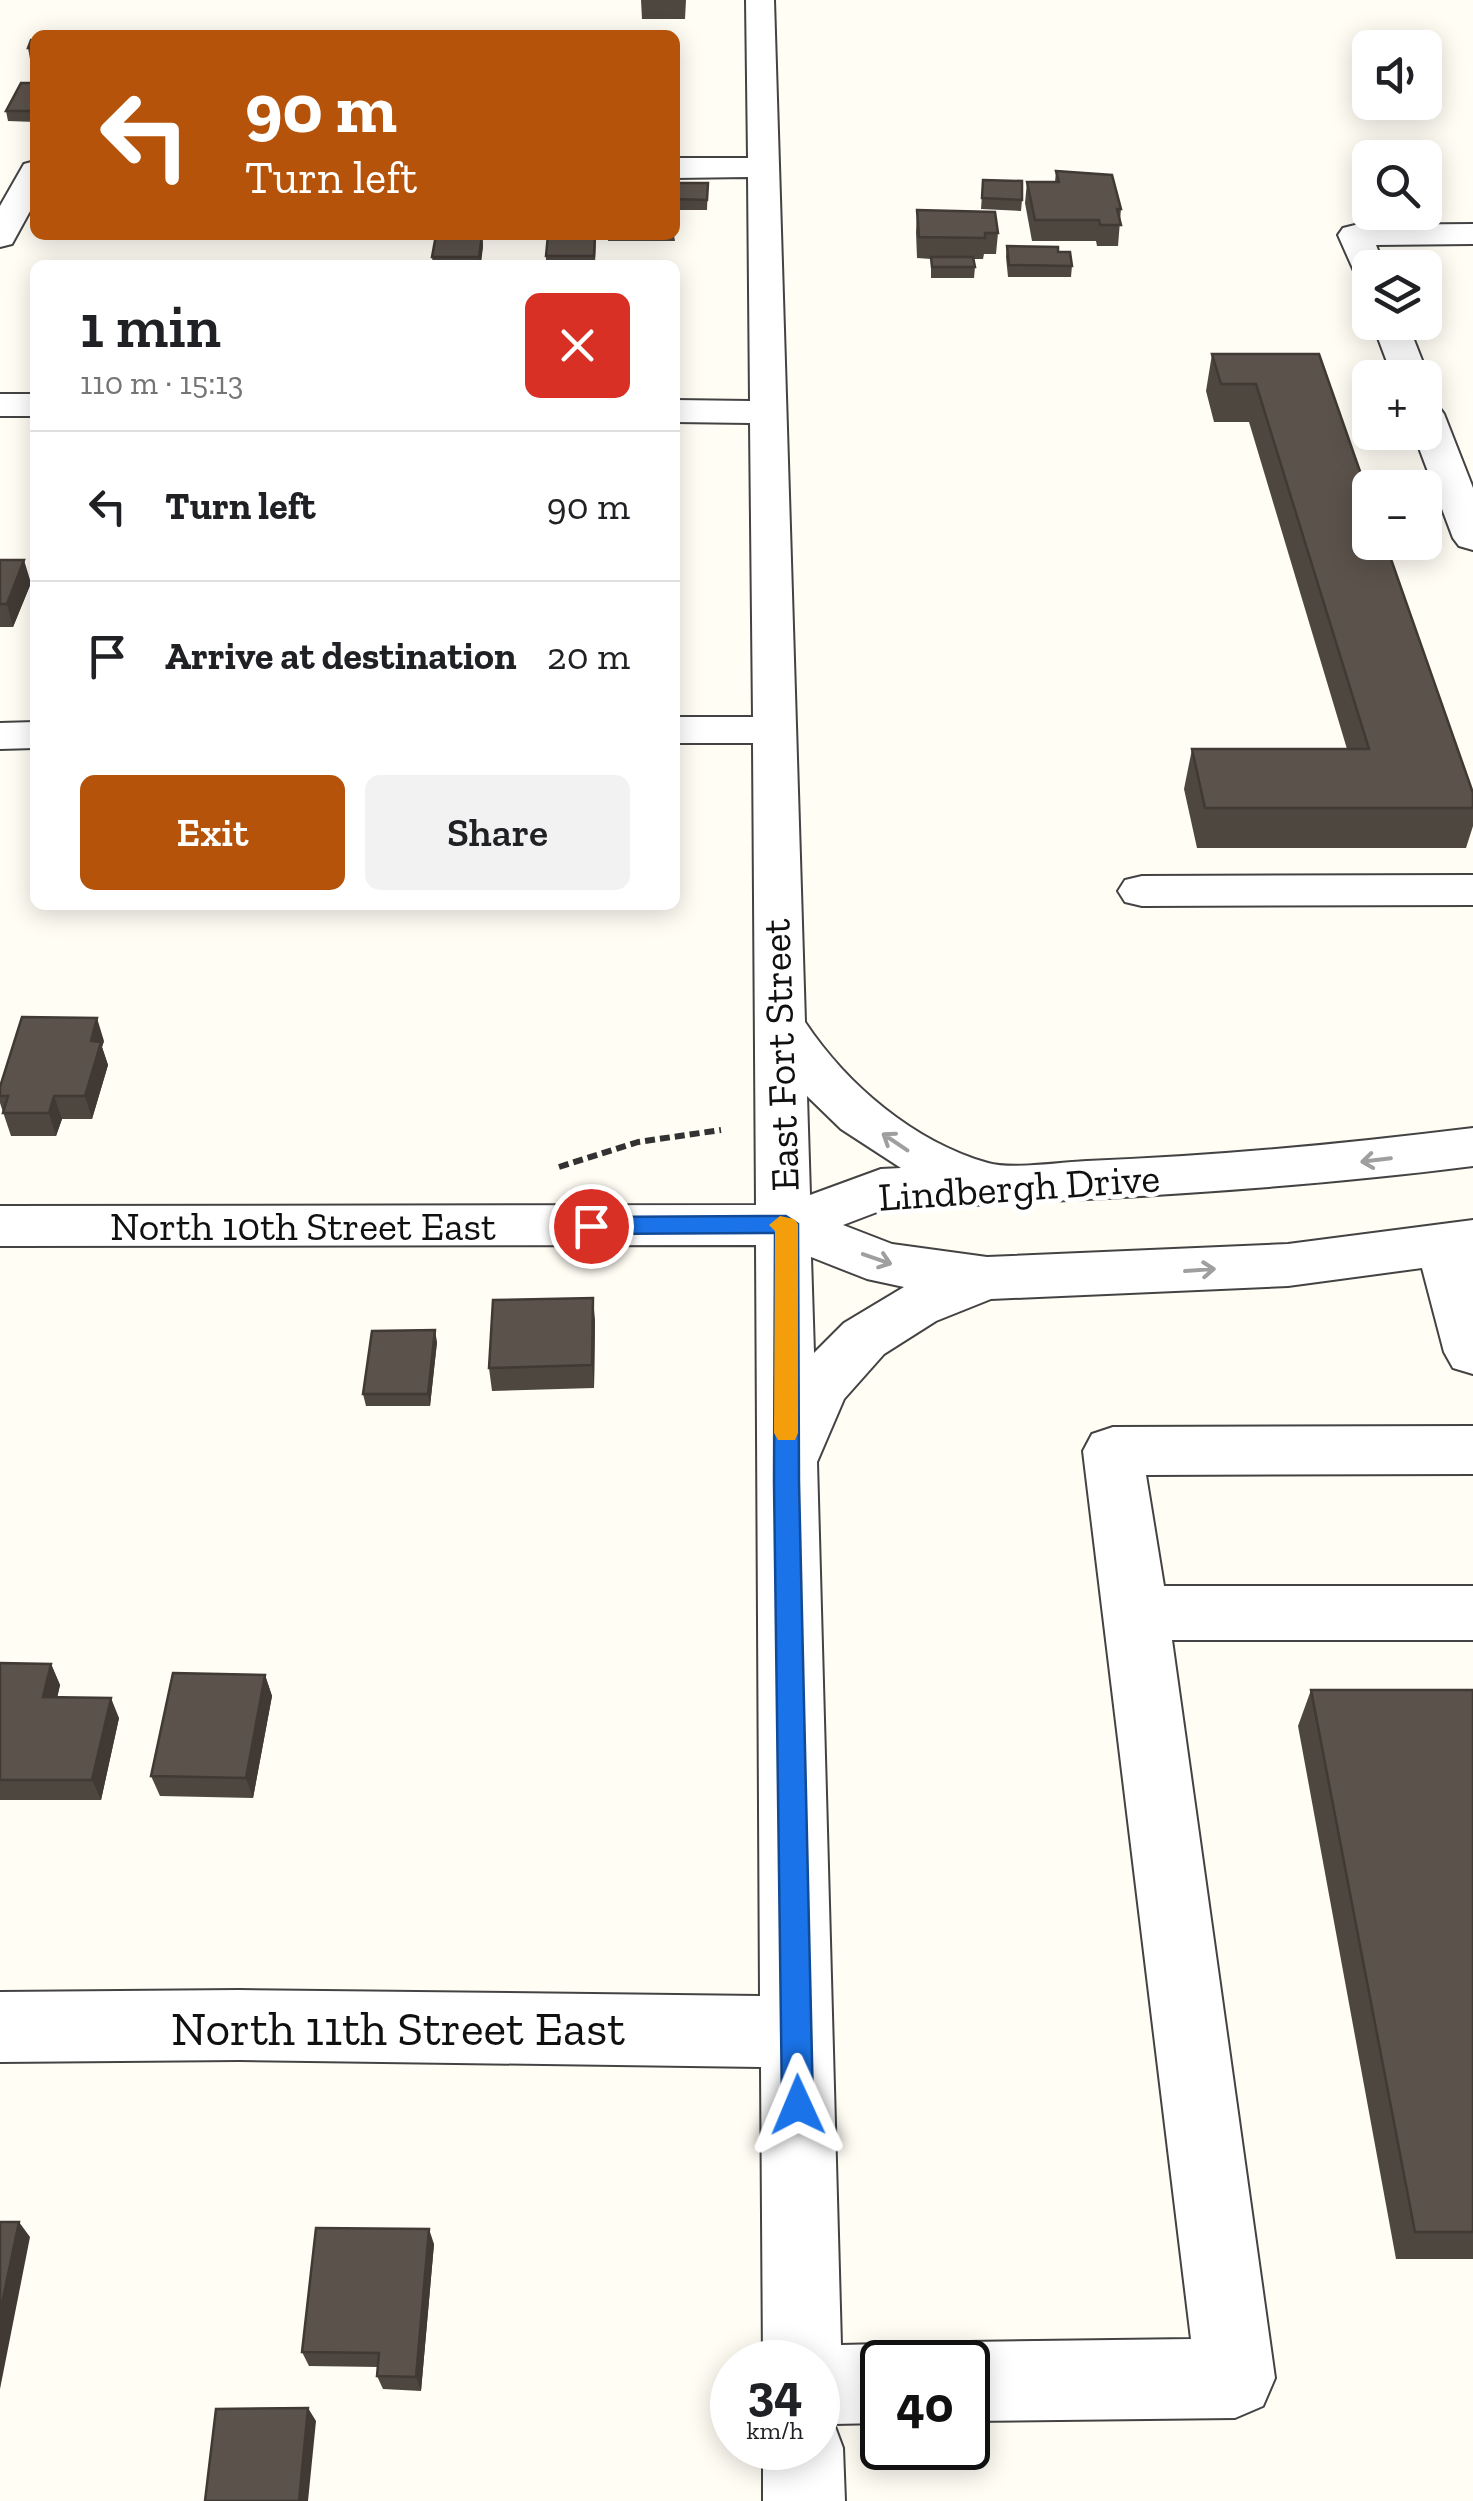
<!DOCTYPE html>
<meta charset="utf-8">
<style>
body{margin:0;font-family:"Zilla Slab",serif;background:#f2f2f2;color:#202124;height:100vh;display:flex;flex-direction:column;font-size:38px;white-space:nowrap}
*{box-sizing:border-box;margin:0}
p{font-size:32px;color:#757577}
.icon{flex:none;width:55px;height:55px;fill:none;stroke:currentColor;stroke-width:2;stroke-linecap:round;stroke-linejoin:round}
.map{position:relative;flex:1;overflow:hidden}
.details{position:absolute;left:30px;top:260px;width:650px;height:650px;display:flex;flex-direction:column;background:#fff;border-radius:15px;box-shadow:0 5px 25px #0003}
.details>*{flex:none}
.top-card{position:absolute;left:30px;top:30px;width:650px;height:210px;border-radius:15px;box-shadow:0 5px 25px #0003;background:#b45309;color:#fff;overflow:hidden}
.controls{position:absolute;left:1352px;top:30px;display:grid;gap:20px}
.controls a{display:grid;place-items:center;width:90px;height:90px;border-radius:15px;background:#fff;box-shadow:0 5px 25px #0003;font-size:50px}
.speed{position:absolute;left:710px;top:2340px;display:flex;gap:20px;font-size:50px;font-weight:700;text-align:center}
.speed>*{display:grid;place-content:center;width:130px;height:130px;border-radius:50%;background:#fff;box-shadow:0 5px 25px #0003;line-height:1}
.speed small{font-size:25px;font-weight:400}
.speed .limit{border:5px solid #111;border-radius:15px;background:#fff;color:#111}
.pin{position:absolute;display:grid;place-items:center;width:85px;height:85px;color:#fff;margin:-42px;border:5px solid #fff;border-radius:50%;box-shadow:0 2px 10px #0007}
.me{position:absolute;width:110px;margin:-55px;rotate:359deg;stroke-linejoin:round;filter:drop-shadow(0 0 8px #0008)}
.turn{display:flex;align-items:center;gap:35px;height:210px;padding:0 50px;font-size:45px}
.turn .icon{width:130px;height:130px;stroke-width:2.5}
.turn b{display:block;font-size:70px;line-height:85px}
.round{display:grid;place-items:center;flex:none;width:105px;height:105px;border-radius:15px;background:#f2f2f2}
.head{display:flex;align-items:center;justify-content:space-between;height:170px;padding:0 50px}
h1{font-size:60px;font-weight:600;line-height:75px}
.primary-button{display:flex;gap:20px;margin-top:auto;padding:20px 50px}
.primary-button a{flex:1;height:115px;border-radius:15px;background:#b45309;color:#fff;font-size:40px;font-weight:600;line-height:115px;text-align:center}
.primary-button a+a{background:#f2f2f2;color:#202124}
ul{padding:0;list-style:none}
li{display:flex;align-items:center;gap:30px;height:150px;padding:0 50px;border-top:2px solid #e0e0e0}
li div{flex:1}
li b{display:block;font-size:38px}
li em{font-style:normal}
.map>svg:first-child{display:block}
</style>
<div class="map">
<svg width="1473" height="2501" viewBox="0 0 1473 2501">
<rect width="100%" height="100%" fill="#fffdf4"/>
<g fill="none" stroke-linecap="round" stroke-linejoin="round">
<g stroke="#434343" stroke-width="4">
<path id="minor" d="M 746,0 L 774,0 L 805,1022 C 847,1085 914,1142 988,1163 C 1012,1170 1060,1162 1087,1161 C 1216,1156 1344,1144 1473,1128 L 1473,1166 C 1277,1191 1082,1200 885,1209 L 843,1225 L 892,1244 L 987,1257 L 1288,1244 L 1473,1220 L 1473,1374 L 1453,1368 L 1444,1352 L 1422,1268 L 1288,1286 L 991,1299 L 936,1321 L 884,1354 L 844,1399 L 817,1462 L 841,2345 L 882,2344 L 910,2356 L 913,2362 L 882,2362 L 882,2423 L 834,2424 L 843,2448 L 845,2501 L 763,2501 L 763,2448 L 818,2448 L 818,2362 L 763,2362 L 761,2067 L 239,2060 L 0,2062 L 0,1992 L 239,1990 L 760,1996 L 756,1245 L 0,1246 L 0,1206 L 756,1205 L 753,743 L 675,743 L 675,717 L 753,717 L 750,423 L 675,422 L 675,400 L 750,401 L 748,177 L 675,178 L 675,158 L 748,158 ZM 807,1096 L 841,1129 L 901,1168 L 881,1169 L 810,1195 ZM 811,1257 L 867,1279 L 904,1287 L 844,1323 L 814,1353 Z
M 35,161 L 35,202 L 12,244 L 0,247 L 0,206 L 24,164 Z
M 1473,224 L 1473,244 L 1376,245 L 1385,268 L 1370,268 L 1370,283 L 1358,280 L 1338,235 L 1343,228 L 1355,225 Z
M 1372,322 L 1407,322 L 1429,378 L 1425,384 L 1425,378 L 1393,378 Z
M 0,394 L 35,394 L 35,416 L 0,416 Z
M 1425,403 L 1438,406 L 1444,414 L 1473,488 L 1473,550 L 1459,546 L 1453,538 L 1413,432 L 1425,432 Z
M 35,722 L 35,748 L 0,749 L 0,723 Z
M 1473,875 L 1473,905 L 1142,906 L 1125,902 L 1118,891 L 1125,880 L 1142,876 Z
M 1473,1426 L 1473,1474 L 1146,1475 L 1164,1586 L 1473,1586 L 1473,1640 L 1172,1640 L 1275,2378 L 1263,2406 L 1235,2418 L 968,2421 L 968,2362 L 936,2362 L 940,2354 L 968,2342 L 1191,2339 L 1083,1451 L 1092,1434 L 1113,1427 Z"/>
</g>
<path stroke="#323232" stroke-width="6" stroke-dasharray="10 5" stroke-linecap="butt" d="M 559,1167 L 638,1142 L 721,1130"/>
<use href="#minor" fill="#fff" fill-rule="evenodd"/>
</g>
<path fill="#4e4740" d="M 641,0 L 686,0 L 685,19 L 642,19 Z
M 35,40 L 35,59 L 30,59 L 28,48 Z
M 35,83 L 35,122 L 8,121 L 6,111 Z
M 1056,171 L 1121,209 L 1118,246 L 1097,246 L 1096,241 L 1032,241 L 1025,203 L 1027,182 L 1055,182 Z
M 983,180 L 1022,200 L 1021,211 L 981,209 Z
M 675,183 L 708,183 L 707,210 L 675,210 Z
M 917,210 L 998,233 L 996,254 L 984,254 L 983,259 L 974,259 L 975,267 L 974,278 L 931,278 L 931,259 L 917,258 L 916,232 Z
M 482,235 L 483,246 L 481,265 L 433,265 L 432,257 Z
M 596,235 L 595,265 L 546,265 L 546,256 Z
M 608,235 L 674,235 L 675,241 L 608,241 Z
M 1007,246 L 1058,252 L 1072,266 L 1071,277 L 1008,277 L 1006,257 Z
M 35,332 L 35,354 L 33,354 L 30,343 Z
M 1212,354 L 1319,354 L 1473,793 L 1473,826 L 1466,848 L 1197,848 L 1184,789 L 1192,749 L 1347,749 L 1249,422 L 1214,422 L 1206,391 Z
M 0,560 L 31,583 L 13,627 L 0,627 Z
M 104,1041 L 102,1047 L 108,1065 L 92,1119 L 62,1119 L 56,1136 L 11,1136 L 0,1103 L 0,1087 Z
M 595,1320 L 594,1388 L 492,1391 L 489,1368 Z
M 437,1342 L 430,1406 L 366,1406 L 363,1394 Z
M 0,1663 L 51,1664 L 60,1685 L 57,1697 L 119,1718 L 101,1800 L 0,1800 Z
M 265,1675 L 272,1696 L 253,1798 L 160,1796 L 151,1776 Z
M 1311,1690 L 1473,1690 L 1473,2259 L 1396,2259 L 1298,1726 Z
M 434,2244 L 421,2391 L 383,2389 L 377,2376 L 378,2367 L 309,2366 L 302,2352 Z"/>
<path fill="#403934" d="M 482,235 L 483,246 L 480,265 L 479,257 Z
M 24,560 L 31,583 L 13,627 L 7,604 Z
M 97,1018 L 104,1041 L 102,1047 L 108,1065 L 92,1119 L 85,1096 L 91,1041 Z
M 54,1096 L 62,1119 L 56,1136 L 49,1113 Z
M 593,1298 L 595,1320 L 594,1388 L 592,1365 Z
M 435,1330 L 437,1342 L 430,1406 L 428,1394 Z
M 51,1664 L 60,1685 L 53,1717 L 43,1697 Z
M 265,1675 L 272,1696 L 253,1798 L 246,1778 Z
M 111,1698 L 119,1718 L 101,1800 L 92,1780 Z
M 19,2222 L 30,2237 L 0,2389 L 0,2313 Z
M 429,2229 L 434,2244 L 421,2391 L 416,2377 Z
M 308,2408 L 316,2421 L 308,2501 L 299,2501 Z"/>
<path fill="#5b524b" stroke="#403934" stroke-width="2.5" d="M 31,40 L 35,40 L 35,48 L 28,48 Z
M 21,83 L 35,83 L 35,111 L 6,111 Z
M 1056,171 L 1112,175 L 1121,209 L 1117,209 L 1121,225 L 1100,225 L 1099,220 L 1035,220 L 1027,182 L 1059,182 Z
M 983,180 L 1022,181 L 1022,200 L 982,198 Z
M 675,183 L 708,183 L 707,200 L 675,199 Z
M 917,210 L 995,212 L 998,233 L 985,233 L 985,238 L 919,237 Z
M 436,235 L 482,235 L 479,257 L 432,257 Z
M 548,235 L 595,235 L 594,256 L 546,256 Z
M 1007,246 L 1058,247 L 1058,252 L 1070,252 L 1072,266 L 1009,265 Z
M 931,257 L 973,257 L 975,267 L 932,267 Z
M 1212,354 L 1319,354 L 1370,500 L 1370,542 L 1385,542 L 1473,793 L 1473,808 L 1205,808 L 1192,749 L 1369,749 L 1256,384 L 1221,384 Z
M 0,560 L 24,560 L 7,604 L 0,604 Z
M 22,1017 L 97,1018 L 91,1041 L 101,1042 L 85,1096 L 54,1096 L 49,1113 L 3,1113 L 8,1096 L 0,1096 L 0,1087 Z
M 593,1298 L 592,1365 L 489,1368 L 493,1300 Z
M 435,1330 L 428,1394 L 363,1394 L 372,1331 Z
M 0,1663 L 51,1664 L 43,1697 L 111,1698 L 92,1780 L 0,1780 Z
M 173,1673 L 265,1675 L 246,1778 L 151,1776 Z
M 1311,1690 L 1473,1690 L 1473,2232 L 1415,2232 Z
M 0,2222 L 19,2222 L 0,2313 Z
M 316,2228 L 429,2229 L 416,2377 L 377,2376 L 379,2353 L 302,2352 Z
M 308,2408 L 299,2501 L 205,2501 L 216,2409 Z"/>
<defs><path id="oneway-shaft" d="M-6 0H5M1.5-3L5.5 0L1.5 3" fill="none" stroke-width="1.6" stroke-linecap="round" stroke-linejoin="round" transform="scale(2.5)"/></defs>
<g stroke="#9f9f9f">
<use href="#oneway-shaft" transform="translate(895 1142) rotate(-146)"/>
<use href="#oneway-shaft" transform="translate(1376 1160) rotate(173)"/>
<use href="#oneway-shaft" transform="translate(877 1259) rotate(19)"/>
<use href="#oneway-shaft" transform="translate(1200 1270) rotate(-4)"/>
</g>
<path fill="#1a73e8" stroke="#114b97" stroke-width="2.5" d="M 786,1216 L 798,1224 L 799,1482 L 813,2105 L 808,2116 L 798,2120 L 787,2116 L 782,2105 L 774,1482 L 775,1233 L 591,1234 L 580,1226 L 591,1217 Z"/>
<path fill="#f59e0b" d="M 780,1216 L 794,1219 L 798,1224 L 798,1433 L 795,1440 L 778,1440 L 774,1433 L 775,1231 L 769,1225 Z"/>
<g text-anchor="middle" stroke-width="10" stroke-linejoin="round" paint-order="stroke">
<g font-size="40" fill="#101010" stroke="#fff">
<text transform="translate(780 1055) rotate(-92)" y="14">East Fort Street</text>
<text transform="translate(1019 1187) rotate(-4)" y="14">Lindbergh Drive</text>
<text x="303" y="1240">North 10th Street East</text>
</g>
<g font-size="48" fill="#101010" stroke="#fff">
<text x="398" y="2045">North 11th Street East</text>
</g>
</g>
</svg>
<div class="controls">
<a><svg class="icon" aria-label="sound" viewBox="0 0 24 24"><path d="M4 9h4l5-4v14l-5-4H4zM17 9q2 3 0 6"/></svg></a>
<a><svg class="icon" aria-label="search" viewBox="0 0 24 24"><circle cx="10" cy="10" r="6"/><path d="M15 15l6 6"/></svg></a>
<a><svg class="icon" aria-label="layers" viewBox="0 0 24 24"><path d="M12 4l9 5-9 5-9-5zM3 14l9 5 9-5"/></svg></a>
<a>+</a>
<a>−</a>
</div>
<div class="speed"><div>34<small>km/h</small></div><div class="limit">40</div></div>
<div class="pin" style="left:591px;top:1226px;background:#d93025"><svg class="icon" aria-label="arrive" viewBox="0 0 24 24"><path d="M6 21V4h12l-3 4 3 4H6"/></svg></div>
<svg class="me" style="left:798px;top:2105px" viewBox="-20 -20 40 40"><path d="M0-17L14 15 0 8-14 15z" fill="#1a73e8" stroke="#fff" stroke-width="4"/></svg>
<div class="top-card">
<div class="turn"><svg class="icon" aria-label="left" viewBox="0 0 24 24"><path d="M17 20v-9H6M10 6l-5 5 5 5"/></svg><div><b>90 m</b>Turn left</div></div>
</div>
<section class="details">
<div class="head"><div><h1>1 min</h1><p>110 m · 15:13</p></div><a class="round" style="background:#d93025;color:#fff"><svg class="icon" aria-label="close" viewBox="0 0 24 24"><path d="M6 6l12 12M18 6L6 18"/></svg></a></div>
<ul>
<li><svg class="icon" aria-label="left" viewBox="0 0 24 24"><path d="M17 20v-9H6M10 6l-5 5 5 5"/></svg><div><b>Turn left</b></div><em>90 m</em></li>
<li><svg class="icon" aria-label="arrive" viewBox="0 0 24 24"><path d="M6 21V4h12l-3 4 3 4H6"/></svg><div><b>Arrive at destination</b></div><em>20 m</em></li>
</ul>
<div class="primary-button"><a>Exit</a><a>Share</a></div>
</section>
</div>
